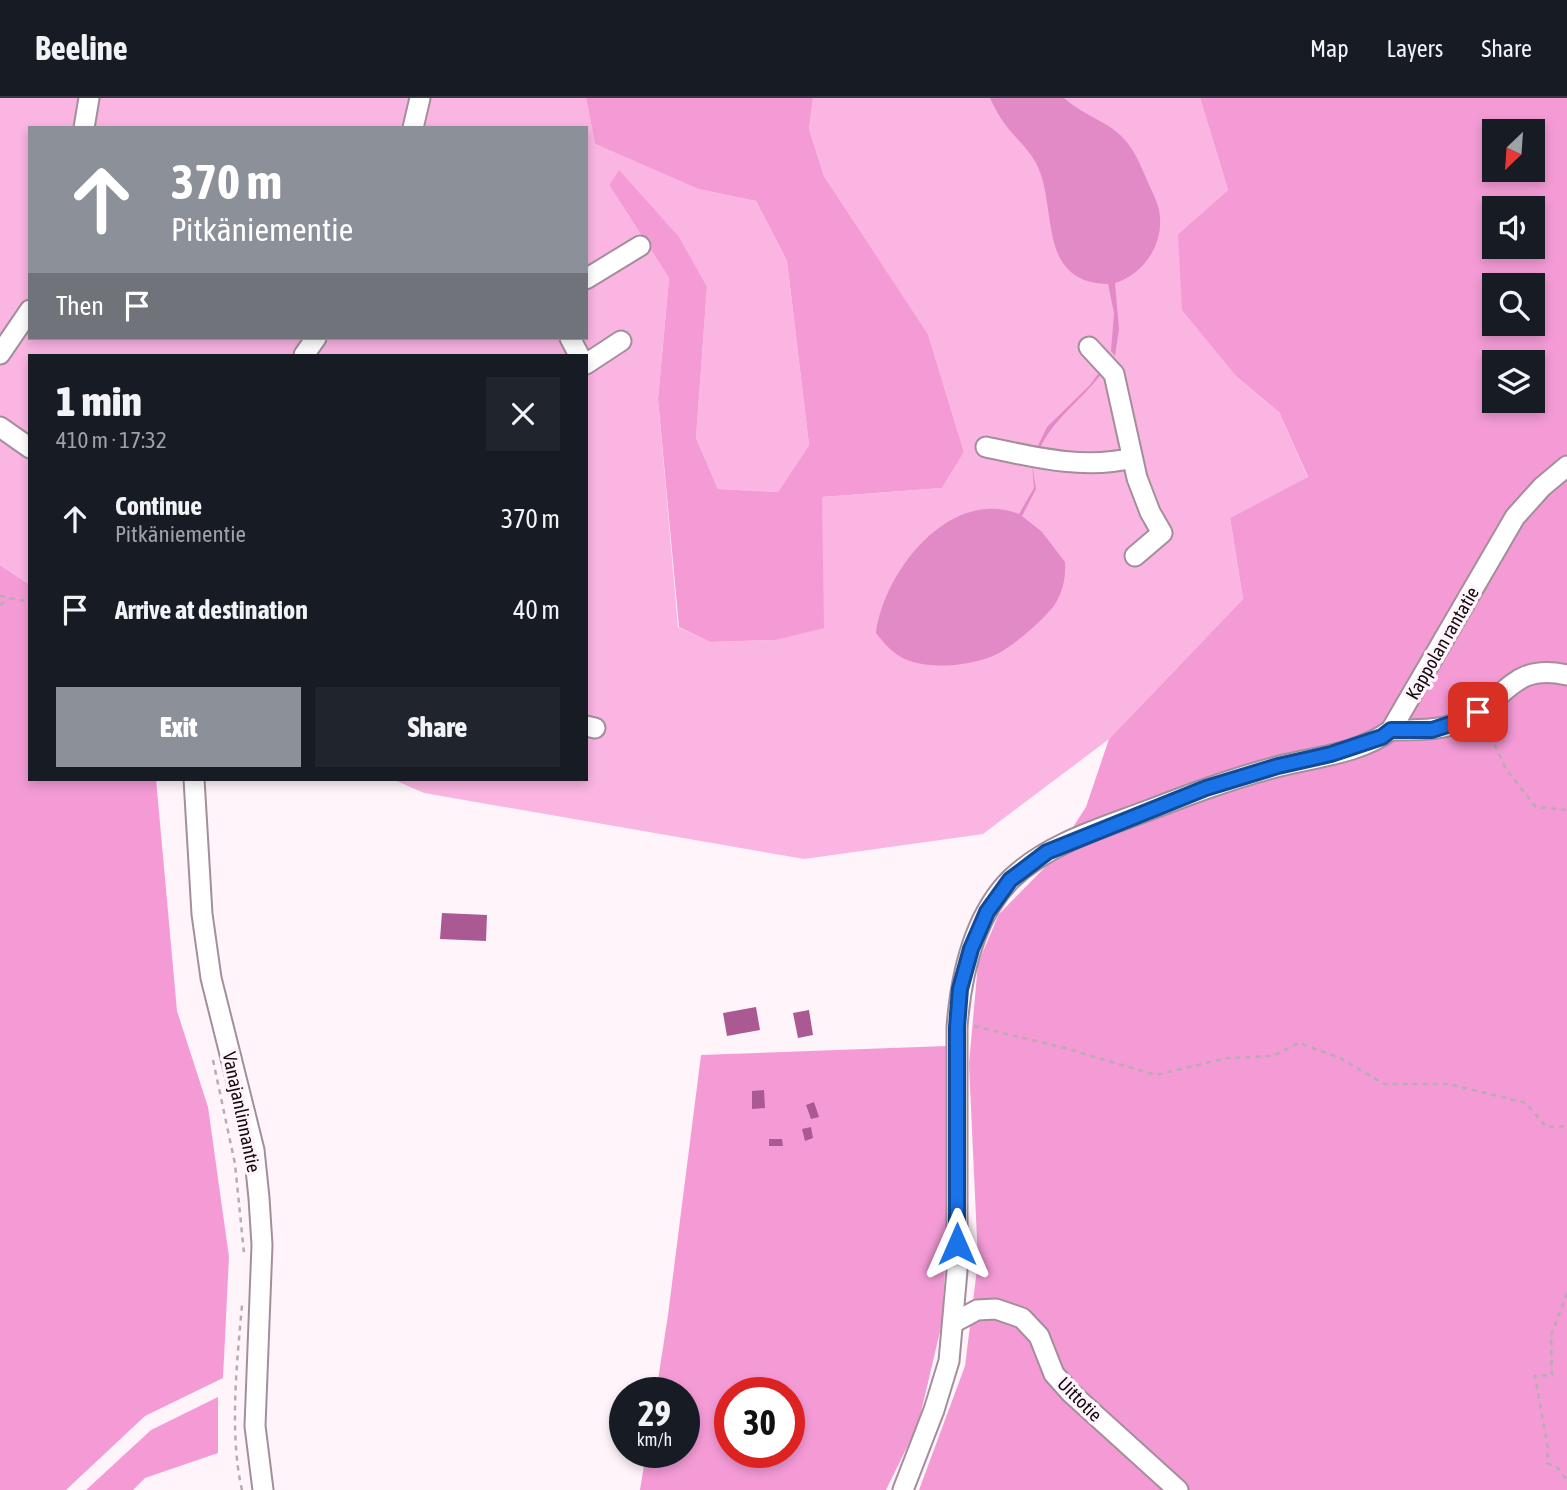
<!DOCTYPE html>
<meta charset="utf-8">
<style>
body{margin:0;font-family:"Asap Condensed",sans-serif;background:#20242c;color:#f1f3f6;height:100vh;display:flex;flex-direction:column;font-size:26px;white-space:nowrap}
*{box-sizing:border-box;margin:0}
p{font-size:23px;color:#9ea1a6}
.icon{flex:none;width:38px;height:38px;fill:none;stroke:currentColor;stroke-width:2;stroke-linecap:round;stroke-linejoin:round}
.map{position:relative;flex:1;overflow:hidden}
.sheet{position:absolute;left:28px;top:256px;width:560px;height:427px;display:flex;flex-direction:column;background:#171b24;border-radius:0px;box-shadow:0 4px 10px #0003}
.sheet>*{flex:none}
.hud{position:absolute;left:28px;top:28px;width:560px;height:214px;border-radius:0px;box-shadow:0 4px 10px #0003;background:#8c9099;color:#fff;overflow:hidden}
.needle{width:46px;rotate:205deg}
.buttons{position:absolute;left:1482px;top:21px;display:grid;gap:14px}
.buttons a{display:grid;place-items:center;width:63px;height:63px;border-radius:0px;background:#171b24;box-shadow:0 4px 10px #0003;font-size:35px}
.speed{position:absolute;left:609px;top:1279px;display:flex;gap:14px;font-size:35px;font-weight:700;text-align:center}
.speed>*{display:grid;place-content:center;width:91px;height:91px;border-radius:50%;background:#171b24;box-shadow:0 4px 10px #0003;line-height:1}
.speed small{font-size:18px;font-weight:400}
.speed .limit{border:10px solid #d22;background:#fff;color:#111}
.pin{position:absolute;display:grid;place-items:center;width:60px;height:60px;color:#fff;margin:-30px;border-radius:14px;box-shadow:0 4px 10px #0006}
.me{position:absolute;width:77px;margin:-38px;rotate:0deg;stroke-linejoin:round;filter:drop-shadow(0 0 5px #0008)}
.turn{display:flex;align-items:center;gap:24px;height:147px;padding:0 28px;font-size:32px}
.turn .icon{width:91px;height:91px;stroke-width:2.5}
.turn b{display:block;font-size:49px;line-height:60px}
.then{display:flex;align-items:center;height:66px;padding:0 28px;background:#0003;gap:14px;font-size:26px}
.round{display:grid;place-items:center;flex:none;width:74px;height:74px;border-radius:0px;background:#20242c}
.summary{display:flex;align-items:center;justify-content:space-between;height:119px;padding:0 28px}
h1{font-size:42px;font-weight:800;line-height:52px}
.button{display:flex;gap:14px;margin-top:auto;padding:14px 28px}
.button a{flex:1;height:80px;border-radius:0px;background:#8c9099;color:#fff;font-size:28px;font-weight:800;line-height:80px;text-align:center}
.button a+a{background:#20242c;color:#f1f3f6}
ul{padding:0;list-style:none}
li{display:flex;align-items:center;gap:21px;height:91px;padding:0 28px}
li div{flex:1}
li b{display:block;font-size:26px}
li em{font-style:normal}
header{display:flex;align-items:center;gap:42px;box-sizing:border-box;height:98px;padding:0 35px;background:#171b24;border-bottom:2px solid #363941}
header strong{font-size:33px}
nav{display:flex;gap:38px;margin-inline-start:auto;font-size:24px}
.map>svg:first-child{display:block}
</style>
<header>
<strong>Beeline</strong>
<nav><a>Map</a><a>Layers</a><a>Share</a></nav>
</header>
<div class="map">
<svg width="1567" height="1392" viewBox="0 0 1567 1392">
<rect width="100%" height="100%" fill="#fef4fa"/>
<path fill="#fab5e2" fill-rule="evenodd" d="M 0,0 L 586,0 L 595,46 L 698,91 L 756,103 L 787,163 L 809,347 L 778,394 L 718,391 L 696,340 L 707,189 L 619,73 L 609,87 L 669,180 L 658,301 L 678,529 L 710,544 L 775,542 L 822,399 L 942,390 L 964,354 L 928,236 L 824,78 L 809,31 L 813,0 L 1200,0 L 1228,92 L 1178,136 L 1237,279 L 1279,314 L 1308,380 L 1230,420 L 1243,501 L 1109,641 L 983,736 L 804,761 L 424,695 L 392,681 L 586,681 L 586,257 L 30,257 L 30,487 L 0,467 ZM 30,30 L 586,30 L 586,240 L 30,240 Z"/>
<path fill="#f49bd6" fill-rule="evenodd" d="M 586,0 L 813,0 L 809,31 L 824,78 L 928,236 L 964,354 L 942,390 L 822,399 L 824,530 L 775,542 L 710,544 L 679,529 L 658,301 L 669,180 L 609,87 L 619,72 L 679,139 L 707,189 L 696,340 L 718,391 L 778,394 L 809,347 L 787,163 L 756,103 L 698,91 L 595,46 Z
M 1200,0 L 1567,0 L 1567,1392 L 919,1392 L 965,1268 L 978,1163 L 969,966 L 978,865 L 999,816 L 1051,763 L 1086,709 L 1109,641 L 1243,501 L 1230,420 L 1308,379 L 1279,314 L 1237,279 L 1182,212 L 1178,136 L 1228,92 ZM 1494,33 L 1533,33 L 1533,72 L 1494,72 ZM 1494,110 L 1533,110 L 1533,149 L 1494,149 ZM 1494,187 L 1533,187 L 1533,226 L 1494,226 ZM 1494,264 L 1533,264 L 1533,303 L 1494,303 Z
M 0,467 L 30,487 L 30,681 L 156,681 L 177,913 L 208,1009 L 229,1159 L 223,1280 L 145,1318 L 66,1392 L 0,1392 Z
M 946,948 L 947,1137 L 942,1225 L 918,1327 L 886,1392 L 640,1392 L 646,1355 L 684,1354 L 684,1295 L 656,1295 L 668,1217 L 701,957 ZM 730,1295 L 789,1295 L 789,1354 L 730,1354 Z
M 218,1299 L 218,1355 L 145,1380 L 133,1392 L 86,1392 L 151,1332 Z"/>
<path fill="#e28ac5" d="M 990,0 L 1064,0 C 1080,15 1101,21 1118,35 C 1132,47 1139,63 1146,80 C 1151,92 1160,107 1160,120 C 1162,149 1142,177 1115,185 L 1119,231 L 1115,258 L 1111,253 L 1114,215 L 1108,186 C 1035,184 1059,109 1036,65 C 1030,54 1021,45 1013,36 C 1003,25 996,13 990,0 Z
M 1103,269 L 1105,271 C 1084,301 1051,321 1038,355 L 1035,354 L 1047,329 L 1090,287 Z
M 1032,367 L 1036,391 L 1022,418 L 1042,434 L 1065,464 C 1066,478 1063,494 1055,506 C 1045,521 1010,551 993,558 C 971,567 937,571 913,564 C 897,560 885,547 876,535 C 884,473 950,389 1019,416 L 1034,390 Z"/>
<path fill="#ab5992" d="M 442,815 L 487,817 L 486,843 L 440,841 Z
M 756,909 L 760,932 L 727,938 L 723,915 Z
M 809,912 L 813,937 L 798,940 L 793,915 Z
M 764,992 L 765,1010 L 752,1011 L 752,993 Z
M 814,1004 L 819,1019 L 811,1021 L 806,1007 Z
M 811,1029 L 813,1040 L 805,1043 L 802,1031 Z
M 769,1041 L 782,1041 L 783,1048 L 769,1048 Z"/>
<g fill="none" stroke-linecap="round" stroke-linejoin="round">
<g stroke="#a48e9b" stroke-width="23">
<path id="minor" d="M 84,30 L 89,0
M 413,30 L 420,0
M 586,181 L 640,148
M 570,240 L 579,257
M 1089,249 L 1114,276 L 1137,380 L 1150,414 L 1162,435 L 1135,458
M 0,256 L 30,212
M 304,257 L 316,240
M 586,266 L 621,243
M 0,329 L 30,350
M 986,349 C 1033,359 1085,372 1132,360
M 586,628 L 595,630
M 1391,632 C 1417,632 1448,633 1471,619 C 1508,597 1515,565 1567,577
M 194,681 L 202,816 L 211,880 L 254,1052 L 259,1100 L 262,1147 L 255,1328 L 263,1392
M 953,1225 L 977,1212 L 996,1211 L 1022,1220 L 1039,1238 L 1054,1276 L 1071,1295 L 1178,1392
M 903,1392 L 934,1312 L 949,1263 L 957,1173 L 957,929 C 961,878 973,819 1011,781 C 1046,747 1098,731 1144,714 C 1188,697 1233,680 1280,668 C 1316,659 1361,655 1391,632 L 1515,419 L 1542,389 L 1567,368"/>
</g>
<path stroke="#b6acb2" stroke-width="2.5" stroke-dasharray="5 5" stroke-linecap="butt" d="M 0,498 L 30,504
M 0,507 L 9,501
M 1486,629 L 1506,671 L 1536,709 L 1567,712
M 974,928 L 1061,949 L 1156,977 L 1227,960 L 1273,958 L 1299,945 L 1340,960 L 1384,986 L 1449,986 L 1526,1005 L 1546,1029 L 1567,1028
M 213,962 L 235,1066 L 244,1155
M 1567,1195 L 1551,1238 L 1552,1277 L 1535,1278 L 1548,1351 L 1547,1365 L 1558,1370 L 1567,1383
M 242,1392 C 229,1336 237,1264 242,1207"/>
<use href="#minor" stroke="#fff" stroke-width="19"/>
</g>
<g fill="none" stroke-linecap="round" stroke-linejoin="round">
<g stroke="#114b97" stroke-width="18">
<path id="route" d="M 957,1146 L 957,929 L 960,891 L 971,851 L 987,814 L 1010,782 L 1047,754 L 1206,690 L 1278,668 L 1331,656 L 1382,639 L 1391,632 L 1432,632 L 1469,620 L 1478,614"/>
</g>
<use href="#route" stroke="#1a73e8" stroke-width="12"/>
</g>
<g text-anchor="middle" stroke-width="7" stroke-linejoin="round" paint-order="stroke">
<g font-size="19" fill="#120a0f" stroke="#fef4fa">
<text transform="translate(1442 545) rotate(-60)" y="7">Kappolan rantatie</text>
<text transform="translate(242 1014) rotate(78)" y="7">Vanajanlinnantie</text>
<text transform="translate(1080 1301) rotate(45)" y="7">Uittotie</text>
</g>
</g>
</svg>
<div class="buttons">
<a><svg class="needle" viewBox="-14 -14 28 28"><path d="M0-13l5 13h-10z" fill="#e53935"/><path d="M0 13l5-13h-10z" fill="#9ea1a6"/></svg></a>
<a><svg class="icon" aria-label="sound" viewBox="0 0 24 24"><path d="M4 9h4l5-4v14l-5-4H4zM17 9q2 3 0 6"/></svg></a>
<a><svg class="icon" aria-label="search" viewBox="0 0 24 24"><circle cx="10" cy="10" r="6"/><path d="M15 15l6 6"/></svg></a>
<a><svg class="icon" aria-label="layers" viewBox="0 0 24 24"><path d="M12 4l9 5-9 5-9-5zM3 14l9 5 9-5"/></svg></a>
</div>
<div class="speed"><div>29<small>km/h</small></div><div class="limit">30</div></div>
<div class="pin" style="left:1478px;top:614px;background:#d93025"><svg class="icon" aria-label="arrive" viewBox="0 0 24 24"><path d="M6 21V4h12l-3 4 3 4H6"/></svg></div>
<svg class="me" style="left:957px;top:1146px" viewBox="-20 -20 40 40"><path d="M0-17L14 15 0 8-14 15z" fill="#1a73e8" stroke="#fff" stroke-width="4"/></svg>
<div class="hud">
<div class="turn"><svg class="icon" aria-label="ahead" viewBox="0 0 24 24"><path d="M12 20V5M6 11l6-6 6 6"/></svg><div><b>370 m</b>Pitkäniementie</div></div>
<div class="then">Then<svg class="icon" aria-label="arrive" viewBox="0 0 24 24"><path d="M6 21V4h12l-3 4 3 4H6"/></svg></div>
</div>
<section class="sheet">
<div class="summary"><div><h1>1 min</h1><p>410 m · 17:32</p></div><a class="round"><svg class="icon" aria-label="close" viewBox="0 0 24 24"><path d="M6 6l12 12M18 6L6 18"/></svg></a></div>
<ul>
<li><svg class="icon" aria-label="ahead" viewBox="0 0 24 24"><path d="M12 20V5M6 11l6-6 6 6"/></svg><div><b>Continue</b><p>Pitkäniementie</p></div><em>370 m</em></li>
<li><svg class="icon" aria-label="arrive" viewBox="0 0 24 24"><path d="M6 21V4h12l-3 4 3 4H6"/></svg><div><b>Arrive at destination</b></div><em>40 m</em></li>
</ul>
<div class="button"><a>Exit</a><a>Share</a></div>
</section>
</div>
